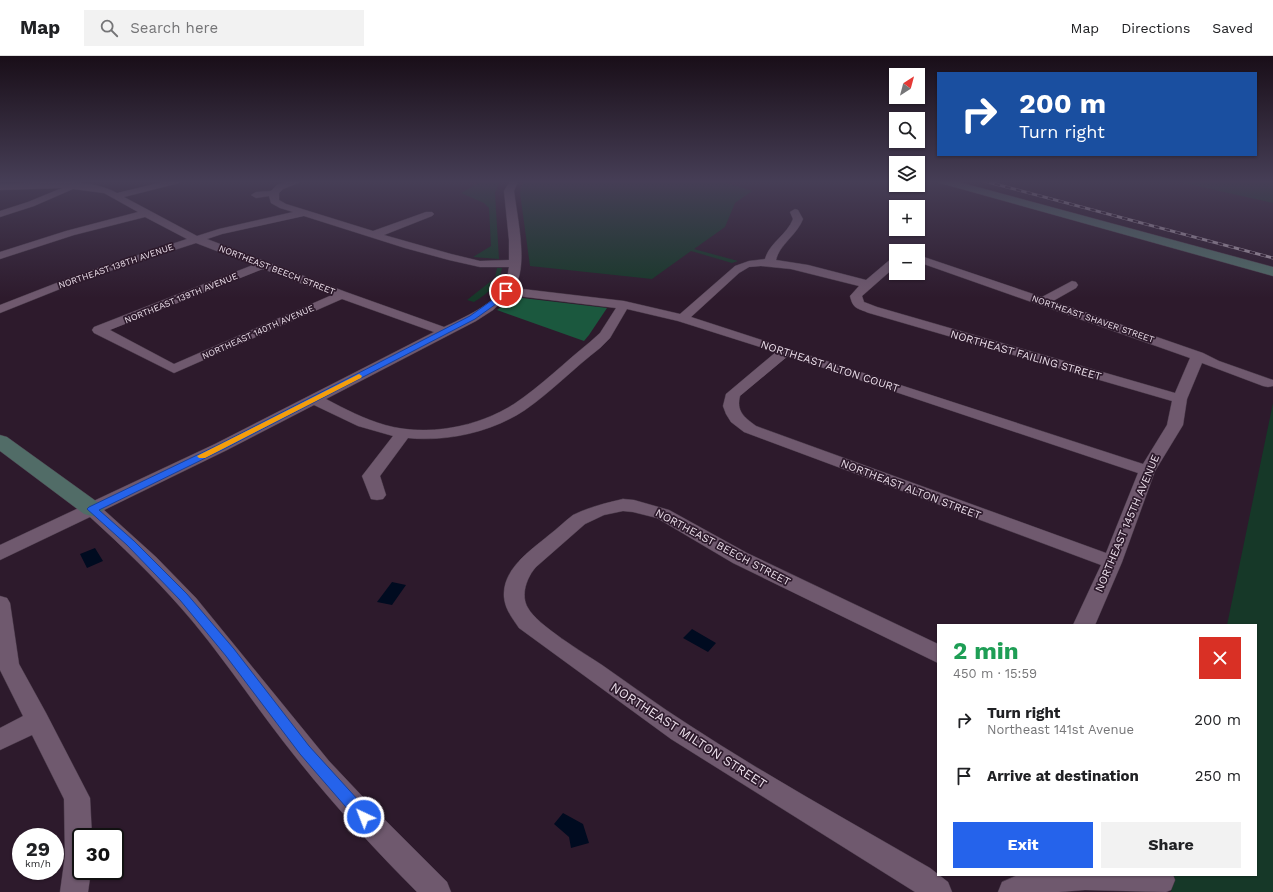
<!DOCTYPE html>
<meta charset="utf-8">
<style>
body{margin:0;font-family:"Work Sans",sans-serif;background:#f2f2f2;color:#202124;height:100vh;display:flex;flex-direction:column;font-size:15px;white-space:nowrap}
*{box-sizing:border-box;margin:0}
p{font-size:13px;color:#757577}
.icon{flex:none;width:22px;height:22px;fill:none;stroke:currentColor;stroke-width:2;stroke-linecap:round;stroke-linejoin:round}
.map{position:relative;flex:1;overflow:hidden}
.panel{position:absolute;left:937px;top:568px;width:320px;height:252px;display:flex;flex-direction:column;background:#fff;border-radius:0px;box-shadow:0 1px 3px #0004}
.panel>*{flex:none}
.hud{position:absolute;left:937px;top:16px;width:320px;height:84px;border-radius:0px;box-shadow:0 1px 3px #0004;background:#1a4fa0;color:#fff;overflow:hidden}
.needle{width:26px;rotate:36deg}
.controls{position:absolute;left:889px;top:12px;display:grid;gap:8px}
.controls a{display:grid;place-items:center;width:36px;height:36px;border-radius:0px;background:#fff;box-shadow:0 1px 3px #0004;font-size:20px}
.speed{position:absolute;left:12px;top:772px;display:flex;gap:8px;font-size:20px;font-weight:700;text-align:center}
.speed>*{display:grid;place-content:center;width:52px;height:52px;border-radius:50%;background:#fff;box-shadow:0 1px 3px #0004;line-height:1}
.speed small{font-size:10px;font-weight:400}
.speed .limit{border:2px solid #111;border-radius:6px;background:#fff;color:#111}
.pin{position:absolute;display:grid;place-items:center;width:34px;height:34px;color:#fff;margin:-17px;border:2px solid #fff;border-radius:50%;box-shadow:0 1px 4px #0007}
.me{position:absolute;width:44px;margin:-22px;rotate:317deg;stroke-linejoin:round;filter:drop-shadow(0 0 3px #0008)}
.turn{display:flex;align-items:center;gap:14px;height:84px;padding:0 16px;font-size:18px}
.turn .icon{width:52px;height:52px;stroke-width:2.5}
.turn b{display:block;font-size:28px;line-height:34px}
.round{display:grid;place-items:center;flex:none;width:42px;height:42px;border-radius:0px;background:#f2f2f2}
.summary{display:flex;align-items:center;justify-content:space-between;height:68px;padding:0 16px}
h1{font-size:24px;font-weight:700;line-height:30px;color:#1e9e55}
.cta{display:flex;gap:8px;margin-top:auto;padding:8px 16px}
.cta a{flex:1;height:46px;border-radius:0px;background:#2563eb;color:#fff;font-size:16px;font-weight:700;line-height:46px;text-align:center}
.cta a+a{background:#f2f2f2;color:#202124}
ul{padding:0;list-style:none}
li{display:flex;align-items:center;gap:12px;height:56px;padding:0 16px}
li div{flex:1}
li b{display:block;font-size:15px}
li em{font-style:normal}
header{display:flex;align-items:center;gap:24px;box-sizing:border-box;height:56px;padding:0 20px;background:#fff;border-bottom:1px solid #e0e0e0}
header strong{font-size:19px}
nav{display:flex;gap:22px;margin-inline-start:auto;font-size:14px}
.search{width:280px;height:36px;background:#f2f2f2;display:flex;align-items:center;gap:10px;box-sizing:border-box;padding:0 14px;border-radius:0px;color:#757577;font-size:15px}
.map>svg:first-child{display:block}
</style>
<header>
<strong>Map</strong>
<div class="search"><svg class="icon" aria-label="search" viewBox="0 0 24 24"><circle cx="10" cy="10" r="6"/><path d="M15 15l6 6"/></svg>Search here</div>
<nav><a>Map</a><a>Directions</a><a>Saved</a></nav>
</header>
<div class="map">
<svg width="1273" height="836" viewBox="0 0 1273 836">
<rect width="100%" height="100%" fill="#2d1a2c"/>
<path fill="#163828" d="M 482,125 L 500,125 L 495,137 L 499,203 L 473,201 L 491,190 L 489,152 L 484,147 L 461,137 Z
M 524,125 L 721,125 L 752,135 L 735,147 L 725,171 L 694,193 L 738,205 L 732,207 L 691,195 L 652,223 L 530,210 L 520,137 L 521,130 Z
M 1175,125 L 1273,125 L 1273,147 Z
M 497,212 L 502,212 C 500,228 487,238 474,246 L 467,244 L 495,222 Z
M 1273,347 L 1273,836 L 1171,836 L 1174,819 L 1256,819 L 1256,569 L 1227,569 Z"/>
<path fill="#1b583e" d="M 514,241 L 607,252 L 589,279 L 584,285 L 497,254 Z"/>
<path fill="#000b20" d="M 95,492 L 103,505 L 87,512 L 80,498 Z
M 392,526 L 406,529 L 392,549 L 377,546 Z
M 692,573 L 716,587 L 708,596 L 683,582 Z
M 563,757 L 583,768 L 589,787 L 571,792 L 569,781 L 554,768 Z"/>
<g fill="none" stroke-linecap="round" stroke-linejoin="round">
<g stroke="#483948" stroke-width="1">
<path id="street" d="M 167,125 L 180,125 L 179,127 L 124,141 L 197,180 L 219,173 L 293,156 L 280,152 L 271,147 L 269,140 L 256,142 L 251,139 L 256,136 L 271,135 L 277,129 L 288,125 L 299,125 L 298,127 L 283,133 L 279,137 L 279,144 L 286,148 L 373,175 L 426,156 L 432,156 L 434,158 L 432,160 L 384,179 L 451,198 L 480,205 L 509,204 L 509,184 L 504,135 L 510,125 L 518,125 L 514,135 C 517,161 529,210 514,232 L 624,245 L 680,258 L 735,210 L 749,205 L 765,203 C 769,187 787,179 793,163 L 790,156 L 795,153 L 798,154 L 803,163 C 797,179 779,189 776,204 L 808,209 L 866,224 L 892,202 L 896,201 L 896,210 L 862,240 L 864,246 L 877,251 L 1175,337 L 1190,302 L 918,206 L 918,199 L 1042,241 L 1072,225 L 1076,226 L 1078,229 L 1076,232 L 1053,245 L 1203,297 L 1219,305 L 1273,324 L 1273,330 L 1268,331 L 1263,330 L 1202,307 L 1187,343 L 1183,369 L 1155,415 L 1122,506 L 1095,569 L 1073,569 L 1101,509 L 744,376 L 731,366 L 726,358 L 723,350 L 726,338 L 776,296 L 678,265 L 627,253 L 610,282 L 600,292 C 574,312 551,336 525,354 C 492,376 447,386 408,382 L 380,420 L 386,439 L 383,443 L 377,444 L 371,443 L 362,420 L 393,380 L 358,370 L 314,349 L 227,394 L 104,454 L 156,501 L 196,542 L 329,705 L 379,758 L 447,826 L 451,836 L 417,836 C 369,788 324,738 283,685 C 249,641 218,594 182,553 C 153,520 122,490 90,461 L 0,504 L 0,489 L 215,388 L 434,276 L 342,243 L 174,317 L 94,277 L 92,274 L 94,271 L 253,209 L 196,187 L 85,223 L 0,257 L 0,249 L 77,219 L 187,183 L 145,161 L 74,179 L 0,203 L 0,196 L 66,175 L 138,156 L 104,137 L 73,133 L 34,150 L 0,161 L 0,155 L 28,146 L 62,132 L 0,134 L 0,128 C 35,127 87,120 117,137 ZM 304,160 L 405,192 L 449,204 L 480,211 L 509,211 C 508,217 507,223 505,229 C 495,248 463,262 444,271 L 346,236 L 207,183 L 222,178 ZM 761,210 L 791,213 L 859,230 L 850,240 C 853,253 857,252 869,257 L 1172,345 L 1167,369 L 1143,408 L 691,261 L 739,217 L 749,211 ZM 263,213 L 332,239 L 174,308 L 110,274 ZM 509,239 L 616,252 L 600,277 L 590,286 C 565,306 541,330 514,348 C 478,371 427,381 385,369 C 364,363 345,353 326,343 L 476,265 L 493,254 ZM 788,300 L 1138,417 L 1106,497 L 756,370 C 744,361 736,355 740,340 Z
M 623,443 L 634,444 L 669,454 L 747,497 L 938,588 L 938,607 L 733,507 L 657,462 L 633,456 L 623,455 L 604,459 L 585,468 L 536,511 C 527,521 520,539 528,552 C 537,569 584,597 602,609 C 631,629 659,650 689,669 C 767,720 849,765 930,812 L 948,826 L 952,836 L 915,836 L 671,683 L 519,572 C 512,562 505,553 504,541 C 502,513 530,495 549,479 C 557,473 565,465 573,459 C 589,451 606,447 623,443 Z
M 0,540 L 7,542 L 10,547 L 19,608 L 46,657 L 90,742 L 92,781 L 81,781 L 81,815 L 91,815 L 88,836 L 60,836 L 65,800 L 64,743 L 32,679 L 0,694 L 0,672 L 23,660 L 0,614 Z
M 1018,819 L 1173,819 L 1175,824 L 1171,834 L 1166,836 L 1085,834 L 1059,836 L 998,836 L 1002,826 Z"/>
</g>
<g stroke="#483948" stroke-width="1">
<path id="secondary" d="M 938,125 L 955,125 L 1273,211 L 1273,220 L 940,127 Z
M 0,379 L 7,381 L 100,448 L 104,453 L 100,458 L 92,460 L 84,458 L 0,395 Z"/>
</g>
<use href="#street" fill="#6f596e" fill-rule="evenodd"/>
<use href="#secondary" fill="#516c67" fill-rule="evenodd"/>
<g stroke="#a899a7" stroke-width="3">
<path id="rail" d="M 984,125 L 1273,202"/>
</g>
<use href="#rail" stroke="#2d1a2c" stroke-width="2" stroke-dasharray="5.5" stroke-linecap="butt"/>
</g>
<linearGradient id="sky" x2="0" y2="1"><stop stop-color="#190e18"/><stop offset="0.52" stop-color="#463e56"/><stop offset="1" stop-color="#463e56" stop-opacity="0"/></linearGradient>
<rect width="1273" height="242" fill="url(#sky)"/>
<path fill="#2563eb" stroke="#184099" d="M 503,234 L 509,235 L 503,243 L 475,263 L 224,393 L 99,454 L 134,485 L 187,538 L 234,593 L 309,690 L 369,756 L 371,761 L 369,765 L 364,767 L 358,765 L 300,698 L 226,600 L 180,544 L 127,489 L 87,453 L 89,451 L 218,389 L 470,260 L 498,240 Z"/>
<path fill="#f59e0b" d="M 359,318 L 362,320 L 361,322 L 205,402 L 199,402 L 197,400 Z"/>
<g text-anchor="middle" stroke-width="3.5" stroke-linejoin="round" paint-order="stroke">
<g font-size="9" fill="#ecdfeb" stroke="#2d1a2c">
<text transform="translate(116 210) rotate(-19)" y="3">NORTHEAST 138TH AVENUE</text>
<text transform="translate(277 214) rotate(21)" y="3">NORTHEAST BEECH STREET</text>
<text transform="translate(181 242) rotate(-22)" y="3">NORTHEAST 139TH AVENUE</text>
<text transform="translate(1093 263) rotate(19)" y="3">NORTHEAST SHAVER STREET</text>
<text transform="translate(258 276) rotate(-24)" y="3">NORTHEAST 140TH AVENUE</text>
</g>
<g font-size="11" fill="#ecdfeb" stroke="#2d1a2c">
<text transform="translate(1026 299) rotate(16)" y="4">NORTHEAST FAILING STREET</text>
<text transform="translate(830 310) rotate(18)" y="4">NORTHEAST ALTON COURT</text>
<text transform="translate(911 433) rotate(21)" y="4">NORTHEAST ALTON STREET</text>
<text transform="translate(1127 467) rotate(-67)" y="4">NORTHEAST 145TH AVENUE</text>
<text transform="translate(723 491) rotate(28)" y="4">NORTHEAST BEECH STREET</text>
</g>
<g font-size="13" fill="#ecdfeb" stroke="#2d1a2c">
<text transform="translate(689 679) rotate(33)" y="5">NORTHEAST MILTON STREET</text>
</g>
</g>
</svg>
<div class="controls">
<a><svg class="needle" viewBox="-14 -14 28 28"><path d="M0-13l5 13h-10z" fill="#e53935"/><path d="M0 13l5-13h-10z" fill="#757577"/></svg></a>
<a><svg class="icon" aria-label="search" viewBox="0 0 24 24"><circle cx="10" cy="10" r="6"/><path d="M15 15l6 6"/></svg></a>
<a><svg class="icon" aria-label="layers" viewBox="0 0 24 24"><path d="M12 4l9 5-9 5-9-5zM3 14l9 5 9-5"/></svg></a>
<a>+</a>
<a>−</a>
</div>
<div class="speed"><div>29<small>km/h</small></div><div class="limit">30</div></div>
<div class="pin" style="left:506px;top:235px;background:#d93025"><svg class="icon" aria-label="arrive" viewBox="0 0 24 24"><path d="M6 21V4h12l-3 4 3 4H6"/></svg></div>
<svg class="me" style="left:364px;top:761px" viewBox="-20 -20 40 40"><circle r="17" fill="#2563eb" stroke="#fff" stroke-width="3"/><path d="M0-11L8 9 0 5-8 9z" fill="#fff"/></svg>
<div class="hud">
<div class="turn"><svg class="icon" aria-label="right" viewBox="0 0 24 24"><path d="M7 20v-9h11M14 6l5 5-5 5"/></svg><div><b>200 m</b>Turn right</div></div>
</div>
<section class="panel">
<div class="summary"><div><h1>2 min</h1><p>450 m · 15:59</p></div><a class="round" style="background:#d93025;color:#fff"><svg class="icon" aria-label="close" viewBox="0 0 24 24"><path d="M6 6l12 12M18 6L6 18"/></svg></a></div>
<ul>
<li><svg class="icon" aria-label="right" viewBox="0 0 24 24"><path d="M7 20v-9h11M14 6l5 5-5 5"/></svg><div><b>Turn right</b><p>Northeast 141st Avenue</p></div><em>200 m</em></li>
<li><svg class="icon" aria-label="arrive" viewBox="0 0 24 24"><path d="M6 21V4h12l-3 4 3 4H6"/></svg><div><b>Arrive at destination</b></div><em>250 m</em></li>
</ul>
<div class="cta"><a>Exit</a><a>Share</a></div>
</section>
</div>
